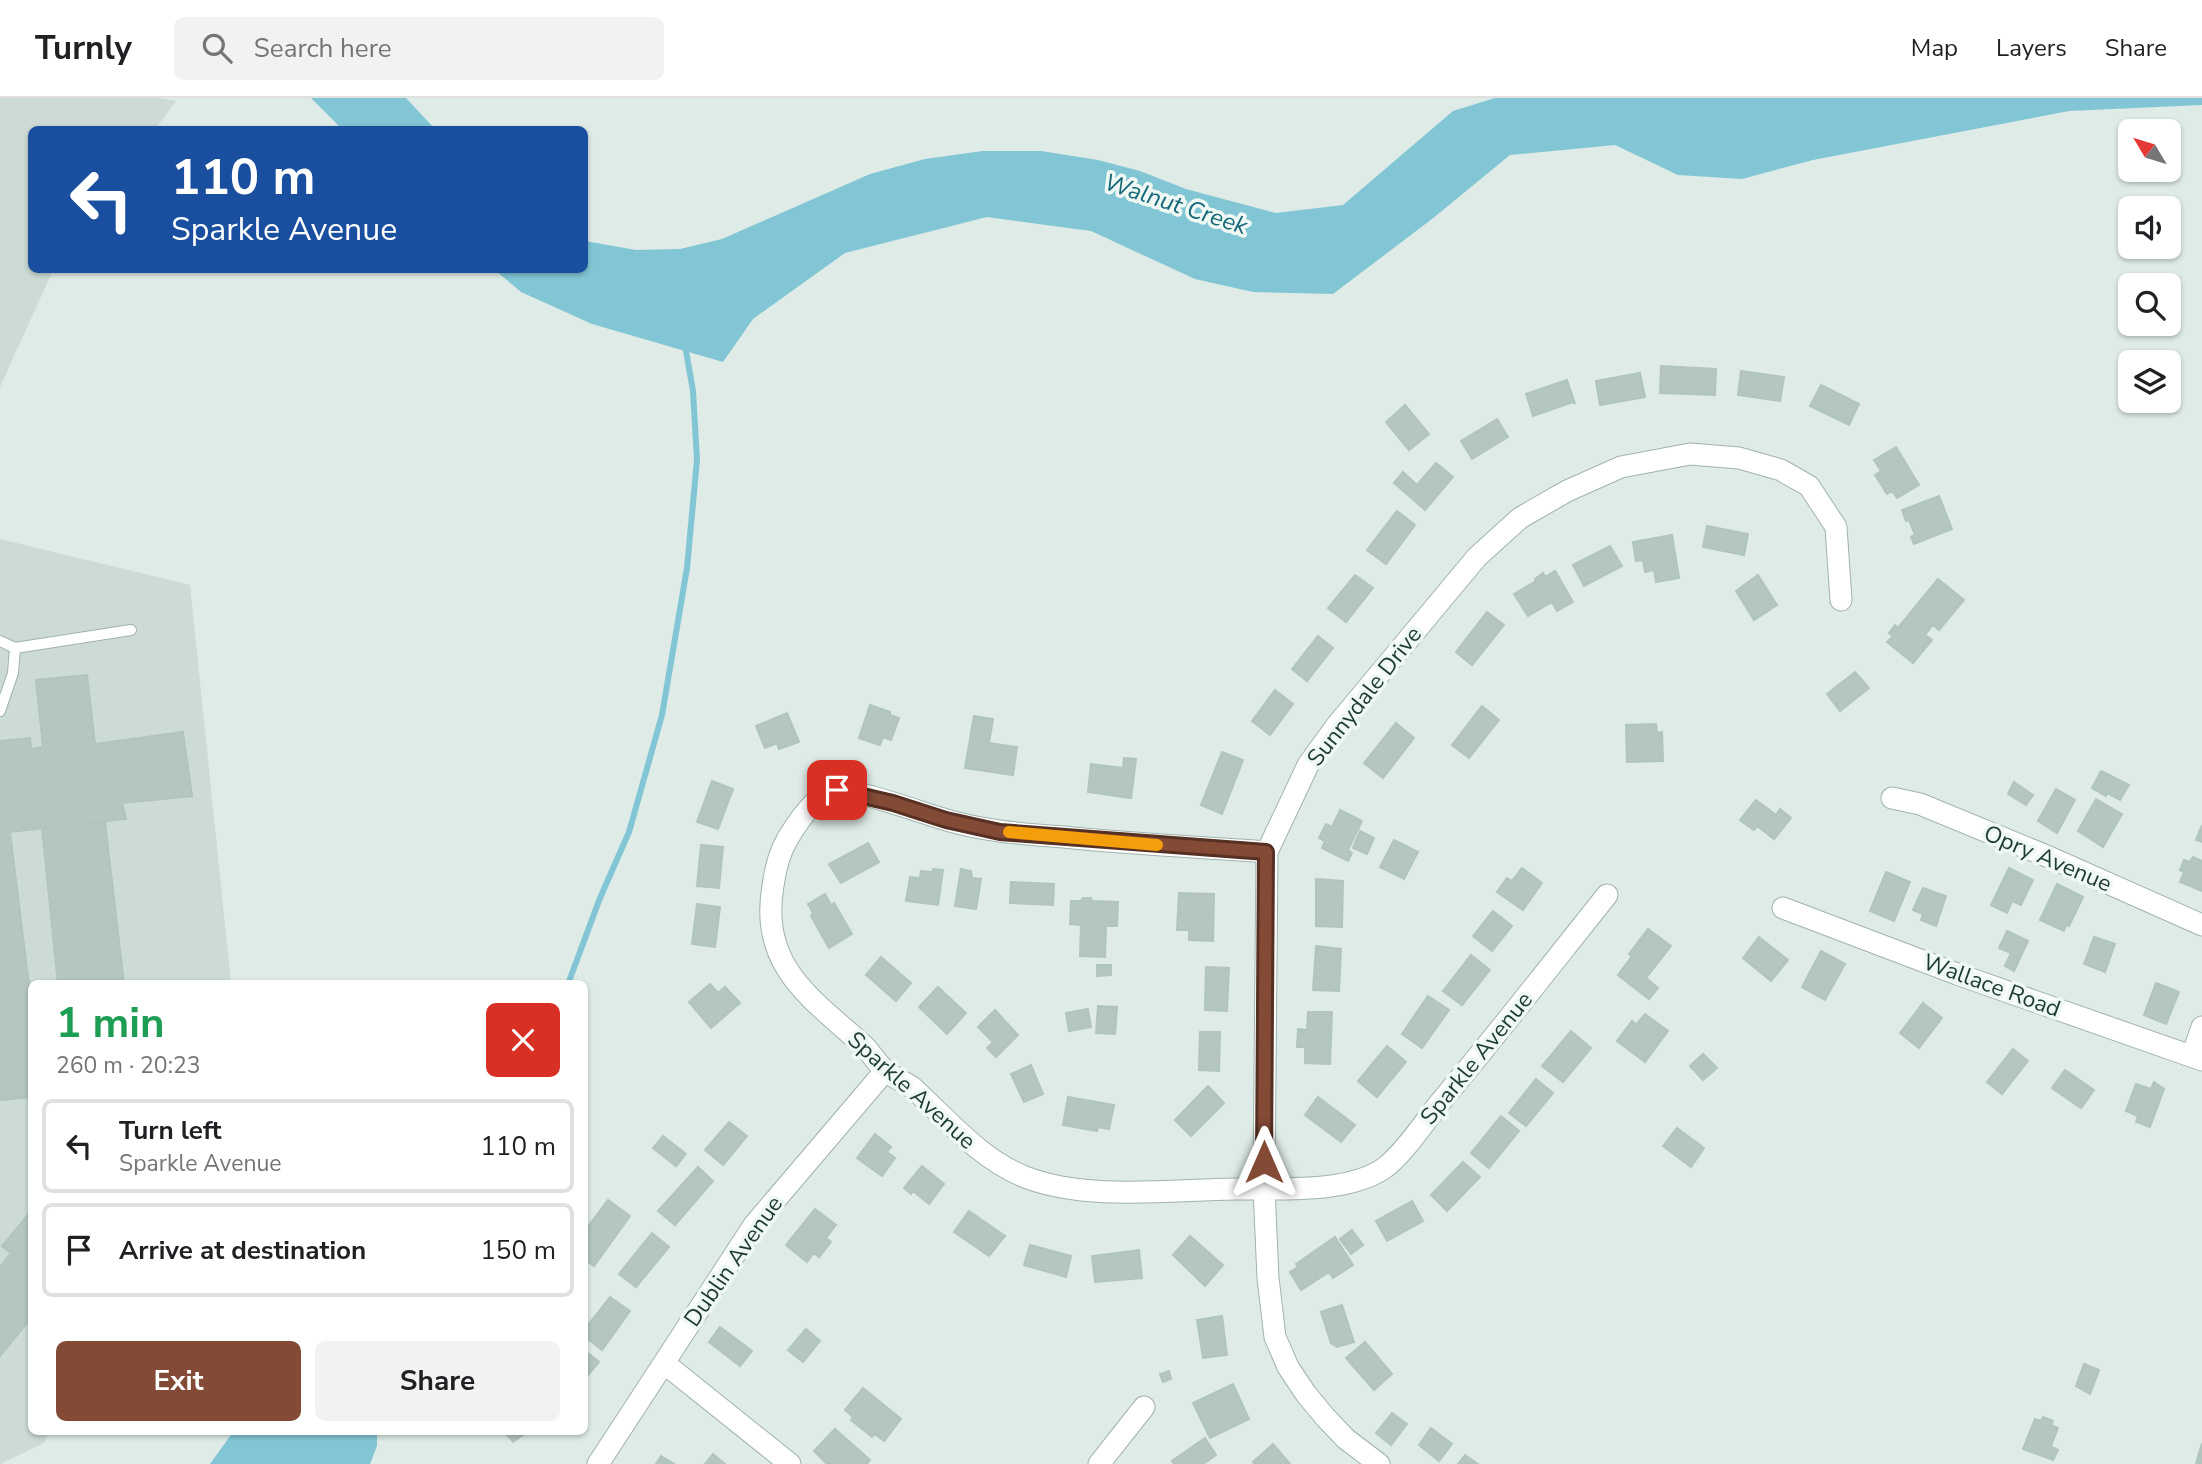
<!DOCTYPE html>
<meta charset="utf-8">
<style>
body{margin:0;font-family:"Nunito Sans",sans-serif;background:#f2f2f2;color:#202124;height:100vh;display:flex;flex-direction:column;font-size:26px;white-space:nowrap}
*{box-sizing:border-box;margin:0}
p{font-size:23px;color:#757577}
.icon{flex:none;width:38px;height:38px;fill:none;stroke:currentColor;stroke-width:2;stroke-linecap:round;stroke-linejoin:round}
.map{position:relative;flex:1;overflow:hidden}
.side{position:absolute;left:28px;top:882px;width:560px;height:455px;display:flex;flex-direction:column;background:#fff;border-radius:10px;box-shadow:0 2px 5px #0004}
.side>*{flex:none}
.guide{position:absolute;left:28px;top:28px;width:560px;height:147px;border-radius:10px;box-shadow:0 2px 5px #0004;background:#1a4fa0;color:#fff;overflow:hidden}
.needle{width:46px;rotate:308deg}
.buttons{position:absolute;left:2118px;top:21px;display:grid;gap:14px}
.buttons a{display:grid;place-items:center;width:63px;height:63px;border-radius:10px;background:#fff;box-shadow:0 2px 5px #0004;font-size:35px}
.pin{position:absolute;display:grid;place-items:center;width:60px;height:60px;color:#fff;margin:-30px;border-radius:14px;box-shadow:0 4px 10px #0006}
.me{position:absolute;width:77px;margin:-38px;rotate:0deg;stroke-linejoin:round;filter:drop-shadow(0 0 5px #0008)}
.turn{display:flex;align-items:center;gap:24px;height:147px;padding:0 28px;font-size:32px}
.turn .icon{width:91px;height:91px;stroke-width:2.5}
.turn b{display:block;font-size:49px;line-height:60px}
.round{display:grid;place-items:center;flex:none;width:74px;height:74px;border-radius:10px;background:#f2f2f2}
.headline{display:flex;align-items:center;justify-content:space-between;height:119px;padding:0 28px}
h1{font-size:42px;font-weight:700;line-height:52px;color:#1e9e55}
.primary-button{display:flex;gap:14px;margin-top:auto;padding:14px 28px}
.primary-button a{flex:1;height:80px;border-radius:10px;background:#834a36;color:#fff;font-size:28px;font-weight:700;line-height:80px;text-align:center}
.primary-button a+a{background:#f2f2f2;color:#202124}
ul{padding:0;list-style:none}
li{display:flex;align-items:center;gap:21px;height:94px;margin:0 14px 10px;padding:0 14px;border:4px solid #e0e0e0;border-radius:10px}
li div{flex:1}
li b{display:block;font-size:26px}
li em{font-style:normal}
header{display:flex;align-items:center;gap:42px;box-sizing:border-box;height:98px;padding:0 35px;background:#fff;border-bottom:2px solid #e0e0e0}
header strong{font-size:33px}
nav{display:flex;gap:38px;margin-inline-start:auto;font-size:24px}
.search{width:490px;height:63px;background:#f2f2f2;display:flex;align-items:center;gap:18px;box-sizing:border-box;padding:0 24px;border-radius:10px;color:#757577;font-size:26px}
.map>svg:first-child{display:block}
</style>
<header>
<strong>Turnly</strong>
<div class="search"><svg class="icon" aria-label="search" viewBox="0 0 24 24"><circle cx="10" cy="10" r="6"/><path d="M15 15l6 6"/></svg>Search here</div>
<nav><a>Map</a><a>Layers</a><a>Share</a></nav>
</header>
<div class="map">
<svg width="2202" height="1366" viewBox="0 0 2202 1366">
<rect width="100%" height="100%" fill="#deebe6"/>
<path fill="#ccdbd5" d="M 0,0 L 159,0 L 176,3 L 155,31 L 32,32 L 32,172 L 53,172 L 0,289 Z
M 0,441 L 190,487 L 231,885 L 32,886 L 32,1334 L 49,1334 L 44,1345 L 0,1366 Z"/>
<path fill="#82c6d5" d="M 311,0 L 406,0 L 435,31 L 342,31 Z
M 1495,0 L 2202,0 L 2202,7 L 2069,13 L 1813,62 L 1742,81 L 1678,77 L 1615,47 L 1510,57 L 1432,121 L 1333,196 L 1253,194 L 1195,181 L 1091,133 L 987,119 L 845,155 L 753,221 L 723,264 L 592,226 L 521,194 L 495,172 L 584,172 L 585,143 L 636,152 L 680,151 L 722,141 L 870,76 L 925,61 L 983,53 L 1041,53 L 1098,62 L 1140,73 L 1186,91 L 1276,115 L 1343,107 L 1453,13 Z
M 233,1334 L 377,1334 L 377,1348 L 370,1366 L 210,1366 Z"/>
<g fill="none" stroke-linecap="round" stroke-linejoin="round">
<path stroke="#82c6d5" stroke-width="6" d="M 568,886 L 600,800 L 629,734 L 662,617 L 687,470 L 697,362 L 693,293 L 686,253 L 687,246"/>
</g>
<path fill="#b4c6bf" stroke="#b0c5bd" stroke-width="2" d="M 1661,268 L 1716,271 L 1715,297 L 1660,295 Z
M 1741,273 L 1784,279 L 1780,303 L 1738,297 Z
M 1640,275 L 1645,299 L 1600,307 L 1596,283 Z
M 1567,282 L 1575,306 L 1573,304 L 1533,318 L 1526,296 Z
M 1821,287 L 1859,306 L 1849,327 L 1810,308 Z
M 1405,307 L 1429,336 L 1409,352 L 1386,324 Z
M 1497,321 L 1508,339 L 1472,361 L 1461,343 Z
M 1896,349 L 1919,387 L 1897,400 L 1892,393 L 1887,396 L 1875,377 L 1881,373 L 1874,362 Z
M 1436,365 L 1453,379 L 1425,412 L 1394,385 L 1403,374 L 1417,387 Z
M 1939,398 L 1952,431 L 1914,446 L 1911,439 L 1915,437 L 1909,422 L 1906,423 L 1902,412 Z
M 1397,413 L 1415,427 L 1386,466 L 1367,452 Z
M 1707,428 L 1748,436 L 1744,457 L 1703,449 Z
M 1672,437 L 1679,480 L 1656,484 L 1654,472 L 1645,474 L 1643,462 L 1636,463 L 1633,444 Z
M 1610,448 L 1622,468 L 1584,488 L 1573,467 Z
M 1555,473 L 1573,504 L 1557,513 L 1552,504 L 1528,518 L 1514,496 L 1536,483 L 1535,481 L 1543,475 L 1545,479 Z
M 1355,477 L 1373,490 L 1346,524 L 1328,510 Z
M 1758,477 L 1777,507 L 1754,522 L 1736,493 Z
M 1938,481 L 1964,502 L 1939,532 L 1933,527 L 1925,537 L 1932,542 L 1913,565 L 1887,544 L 1893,538 L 1889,535 L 1895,527 L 1898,530 Z
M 1487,514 L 1504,527 L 1472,567 L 1456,554 Z
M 1318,538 L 1333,550 L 1307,583 L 1292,571 Z
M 1855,574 L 1869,590 L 1840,613 L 1827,596 Z
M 87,577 L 95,646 L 183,634 L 192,698 L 122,705 L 126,721 L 0,735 L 0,643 L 30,640 L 31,651 L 43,649 L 36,582 Z
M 1275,592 L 1293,606 L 1270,637 L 1252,623 Z
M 870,607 L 890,614 L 890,617 L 899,620 L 891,642 L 883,639 L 880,647 L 859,640 Z
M 1482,608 L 1499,622 L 1469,660 L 1452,647 Z
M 787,615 L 799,644 L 779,651 L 777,645 L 765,650 L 756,628 Z
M 974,618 L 993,621 L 989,645 L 1017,649 L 1013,677 L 965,670 Z
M 1396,625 L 1414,640 L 1383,680 L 1364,665 Z
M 1656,626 L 1657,635 L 1662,634 L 1663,663 L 1627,664 L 1626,627 Z
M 1222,654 L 1243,662 L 1222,716 L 1201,707 Z
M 1124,660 L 1136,661 L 1131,700 L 1088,694 L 1091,666 L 1123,670 Z
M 2101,673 L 2129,687 L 2120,702 L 2107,695 L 2106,698 L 2092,690 Z
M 712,683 L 733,691 L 718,731 L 697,724 Z
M 2014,684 L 2033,697 L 2026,707 L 2008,696 Z
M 2056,691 L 2075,702 L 2057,735 L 2038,723 Z
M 2096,701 L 2122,716 L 2103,749 L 2078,733 Z
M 1756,702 L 1776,717 L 1780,711 L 1791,720 L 1774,741 L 1757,728 L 1754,732 L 1740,722 Z
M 1340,712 L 1362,723 L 1348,752 L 1352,755 L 1348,763 L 1322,750 L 1325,743 L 1319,740 L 1326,726 L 1332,729 Z
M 105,724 L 124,886 L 58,886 L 42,730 Z
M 2202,727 L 2202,744 L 2196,742 Z
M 1360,733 L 1374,740 L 1367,756 L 1353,750 Z
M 10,734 L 32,911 L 32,999 L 0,1002 L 0,735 Z
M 1394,742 L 1418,754 L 1404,781 L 1380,769 Z
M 868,745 L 879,764 L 841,785 L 829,766 Z
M 701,747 L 723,749 L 719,790 L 697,788 Z
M 2193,759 L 2202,763 L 2202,793 L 2180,784 L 2184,774 L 2180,772 L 2184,762 L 2190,764 Z
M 1522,770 L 1542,785 L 1523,812 L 1497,794 L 1507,780 L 1512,783 Z
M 2009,770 L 2033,782 L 2021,807 L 2012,803 L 2007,815 L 1991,807 Z
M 933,771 L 943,772 L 938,807 L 906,803 L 910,779 L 920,780 L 921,773 L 933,774 Z
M 961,771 L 971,773 L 972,780 L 981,781 L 976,811 L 955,808 Z
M 1886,774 L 1910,784 L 1894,823 L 1870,813 Z
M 1316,781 L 1343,783 L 1342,829 L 1316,828 Z
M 1011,784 L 1054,786 L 1053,807 L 1010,805 Z
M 2057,786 L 2083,799 L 2069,828 L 2066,827 L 2064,833 L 2040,822 Z
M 1923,790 L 1946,798 L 1936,828 L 1921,822 L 1923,816 L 1913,812 Z
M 1179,795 L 1214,796 L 1213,843 L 1189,842 L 1189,832 L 1177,832 Z
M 825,796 L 831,807 L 834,805 L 852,836 L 829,850 L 811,818 L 813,815 L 808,806 Z
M 1083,800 L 1091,800 L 1092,803 L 1118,804 L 1117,828 L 1106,828 L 1105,859 L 1080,858 L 1081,827 L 1070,826 L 1071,803 L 1081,803 Z
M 697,806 L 720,809 L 715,849 L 692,846 Z
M 1493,813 L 1512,828 L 1492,853 L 1473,838 Z
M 1648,831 L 1671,848 L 1646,880 L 1658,890 L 1649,901 L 1618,877 L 1632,858 L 1629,856 Z
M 2007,833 L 2028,843 L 2014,873 L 2005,868 L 2011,855 L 1999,850 Z
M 1759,839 L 1788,862 L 1771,883 L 1743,860 Z
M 2094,839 L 2115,846 L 2105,874 L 2084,866 Z
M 1316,848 L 1341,851 L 1339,893 L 1313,892 Z
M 1821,853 L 1845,866 L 1825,902 L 1802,889 Z
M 1471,857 L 1490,872 L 1462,907 L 1443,893 Z
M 881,859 L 911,885 L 896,903 L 866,877 Z
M 1097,867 L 1111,867 L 1111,877 L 1097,878 Z
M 1206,869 L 1229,870 L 1227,913 L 1205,912 Z
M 2156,885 L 2179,894 L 2166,926 L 2144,917 Z
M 710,886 L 718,895 L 725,889 L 740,905 L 711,930 L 689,904 Z
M 938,889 L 966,915 L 947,936 L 919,909 Z
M 1428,898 L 1449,912 L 1422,950 L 1402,936 Z
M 1923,905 L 1942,920 L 1919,950 L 1900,935 Z
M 1098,908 L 1117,909 L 1115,936 L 1096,935 Z
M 1088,911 L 1091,929 L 1069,933 L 1066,915 Z
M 995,912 L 1018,937 L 996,959 L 987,950 L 993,944 L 978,929 Z
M 1308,914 L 1332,914 L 1330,966 L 1305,965 L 1305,949 L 1297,949 L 1298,931 L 1307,932 Z
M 1645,916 L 1668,933 L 1645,964 L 1617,943 L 1632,923 L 1636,927 Z
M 1571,933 L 1591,950 L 1563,984 L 1542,968 Z
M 1200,934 L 1220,934 L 1219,973 L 1199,972 Z
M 1387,948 L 1406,964 L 1377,999 L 1358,983 Z
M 2013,951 L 2028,963 L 2002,996 L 1987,984 Z
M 1703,956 L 1717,970 L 1703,982 L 1690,968 Z
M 1031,967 L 1043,996 L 1024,1004 L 1011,976 Z
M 2065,972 L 2094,992 L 2081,1010 L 2052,990 Z
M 1536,981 L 1553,995 L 1526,1028 L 1509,1015 Z
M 2154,984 L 2164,991 L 2150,1029 L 2136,1024 L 2138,1018 L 2126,1013 L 2136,986 L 2151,991 Z
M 1208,988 L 1224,1005 L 1191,1038 L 1175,1022 Z
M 1068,999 L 1114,1007 L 1109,1031 L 1098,1029 L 1097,1033 L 1063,1027 Z
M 1318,999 L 1355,1027 L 1341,1044 L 1305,1017 Z
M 1501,1018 L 1519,1033 L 1489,1070 L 1471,1055 Z
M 729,1024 L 747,1038 L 723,1067 L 705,1052 Z
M 1677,1030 L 1704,1050 L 1691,1069 L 1663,1048 Z
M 875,1036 L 891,1049 L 887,1054 L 895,1060 L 882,1078 L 857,1060 Z
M 663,1038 L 686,1056 L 676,1068 L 653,1050 Z
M 1463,1064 L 1480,1079 L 1447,1113 L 1431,1097 Z
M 922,1068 L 944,1086 L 929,1106 L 913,1093 L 911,1096 L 904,1090 Z
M 698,1069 L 713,1083 L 675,1127 L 658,1113 Z
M 608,1102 L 630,1118 L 594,1168 L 584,1161 L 584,1134 Z
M 1412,1103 L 1423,1123 L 1387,1143 L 1376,1123 Z
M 815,1111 L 836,1127 L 826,1140 L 831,1144 L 819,1159 L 814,1155 L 807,1164 L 786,1147 Z
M 32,1112 L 32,1219 L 0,1258 L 0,1169 L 11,1155 L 2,1148 Z
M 969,1113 L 1005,1138 L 989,1158 L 954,1134 Z
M 1352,1132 L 1363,1147 L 1351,1156 L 1340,1141 Z
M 652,1135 L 669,1149 L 636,1189 L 619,1176 Z
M 1190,1138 L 1223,1167 L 1205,1188 L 1173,1157 Z
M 1335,1139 L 1353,1167 L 1333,1180 L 1329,1174 L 1301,1192 L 1290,1174 L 1298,1169 L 1296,1166 Z
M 1030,1147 L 1071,1158 L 1066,1179 L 1024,1167 Z
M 1139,1152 L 1142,1180 L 1095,1184 L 1092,1158 Z
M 610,1199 L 630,1213 L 602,1252 L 584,1238 L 584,1232 Z
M 1342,1207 L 1354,1244 L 1337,1249 L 1331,1245 L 1321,1214 Z
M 1222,1218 L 1227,1257 L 1203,1260 L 1197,1222 Z
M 720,1229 L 752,1253 L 740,1268 L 709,1244 Z
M 806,1231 L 820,1243 L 803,1264 L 788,1252 Z
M 1365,1244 L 1392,1276 L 1374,1292 L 1346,1260 Z
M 584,1252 L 599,1264 L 584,1282 Z
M 2084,1266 L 2099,1272 L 2090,1296 L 2076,1288 Z
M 1169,1273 L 1171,1281 L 1163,1284 L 1160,1276 Z
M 1233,1286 L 1249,1321 L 1210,1340 L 1193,1305 Z
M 863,1290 L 901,1321 L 884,1343 L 875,1336 L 872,1339 L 851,1322 L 853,1319 L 845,1312 Z
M 1392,1315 L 1407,1326 L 1391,1347 L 1376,1335 Z
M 2043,1319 L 2053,1323 L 2051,1327 L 2058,1330 L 2051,1348 L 2058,1352 L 2053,1362 L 2023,1351 L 2035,1321 L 2041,1323 Z
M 1431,1330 L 1452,1346 L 1439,1363 L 1419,1347 Z
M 835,1331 L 870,1362 L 867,1366 L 827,1366 L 814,1353 Z
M 505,1334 L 527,1334 L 513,1344 Z
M 1205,1340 L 1216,1357 L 1203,1366 L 1174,1366 L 1172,1363 Z
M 2202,1345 L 2202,1366 L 2196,1366 Z
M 1273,1346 L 1290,1366 L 1255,1366 L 1253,1364 Z
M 713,1356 L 725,1366 L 705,1366 Z
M 1465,1357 L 1478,1366 L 1458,1366 Z
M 661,1358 L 674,1366 L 656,1366 Z"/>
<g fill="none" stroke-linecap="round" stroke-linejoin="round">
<g stroke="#a1b3ad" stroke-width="12">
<path id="service" d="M 0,543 L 15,550 L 131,532
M 0,613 L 13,575 L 15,550"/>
</g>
<g stroke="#a1b3ad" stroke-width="23">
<path id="minor" d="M 1892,700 L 1920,706 L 2049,759 L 2202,827
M 1267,754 C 1199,749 1132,746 1064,739 C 1022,736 980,733 940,720 C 919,714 852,689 834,693 C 815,697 797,725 788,740 C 779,755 775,772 773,788 C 759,868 811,900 863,947 C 871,954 876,965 885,972 C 893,980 904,983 913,990 C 948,1022 980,1061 1025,1079 C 1087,1103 1168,1092 1234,1091 C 1278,1090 1345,1096 1383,1071 C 1401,1059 1424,1025 1438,1007 C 1496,938 1551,867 1607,797
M 1783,810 L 1957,876 L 2202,962
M 2192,958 L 2202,929
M 664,1265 L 790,1366
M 598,1366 L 754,1127 L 885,973
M 1099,1366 L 1144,1309
M 1379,1366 L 1346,1341 L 1325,1319 L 1306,1296 L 1288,1269 L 1275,1239 L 1268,1180 L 1264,1090 L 1267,754 L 1308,667 L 1337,627 L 1477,459 L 1520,420 L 1567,393 L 1621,369 L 1690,356 L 1739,360 L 1781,372 L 1809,388 L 1836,429 L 1841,502"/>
</g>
<use href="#service" stroke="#fff" stroke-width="10"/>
<use href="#minor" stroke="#fff" stroke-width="21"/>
</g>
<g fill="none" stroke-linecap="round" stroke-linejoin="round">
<g stroke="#553023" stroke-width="18">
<path id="route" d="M 837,692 L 893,705 L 946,722 L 1000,734 L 1266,754 L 1264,1064"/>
</g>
<use href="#route" stroke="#834a36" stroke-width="12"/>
<path stroke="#f59e0b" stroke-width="12" d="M 1009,734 L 1157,747"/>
</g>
<g text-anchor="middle" stroke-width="7" stroke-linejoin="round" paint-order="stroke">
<g font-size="23" fill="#1e3c35" stroke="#eff8f3">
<text transform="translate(1364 598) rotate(-52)" y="8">Sunnydale Drive</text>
<text transform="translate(2048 760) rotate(23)" y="8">Opry Avenue</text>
<text transform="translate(1992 887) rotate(20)" y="8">Wallace Road</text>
<text transform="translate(1476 960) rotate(-51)" y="8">Sparkle Avenue</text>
<text transform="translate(912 992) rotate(42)" y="8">Sparkle Avenue</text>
<text transform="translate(733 1163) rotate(-55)" y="8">Dublin Avenue</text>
</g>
<g font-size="24" font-style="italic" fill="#15687b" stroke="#eff8f3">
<text transform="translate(1176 106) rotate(18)" y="8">Walnut Creek</text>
</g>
</g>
</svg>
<div class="buttons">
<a><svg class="needle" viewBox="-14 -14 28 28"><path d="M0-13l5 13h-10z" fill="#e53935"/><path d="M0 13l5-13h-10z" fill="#757577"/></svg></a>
<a><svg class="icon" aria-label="sound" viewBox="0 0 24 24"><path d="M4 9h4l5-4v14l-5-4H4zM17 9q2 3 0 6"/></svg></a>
<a><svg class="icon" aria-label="search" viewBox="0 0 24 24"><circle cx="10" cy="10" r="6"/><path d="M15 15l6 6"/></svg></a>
<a><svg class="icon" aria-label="layers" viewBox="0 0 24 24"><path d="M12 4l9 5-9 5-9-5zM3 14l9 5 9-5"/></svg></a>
</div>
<div class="pin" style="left:837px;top:692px;background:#d93025"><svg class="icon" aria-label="arrive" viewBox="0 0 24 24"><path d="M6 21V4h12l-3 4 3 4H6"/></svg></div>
<svg class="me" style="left:1264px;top:1064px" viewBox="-20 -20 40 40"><path d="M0-17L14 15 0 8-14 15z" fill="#834a36" stroke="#fff" stroke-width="4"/></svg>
<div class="guide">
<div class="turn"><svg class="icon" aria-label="left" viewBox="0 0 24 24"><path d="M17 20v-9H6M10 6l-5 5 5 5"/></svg><div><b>110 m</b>Sparkle Avenue</div></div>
</div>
<section class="side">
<div class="headline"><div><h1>1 min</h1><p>260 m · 20:23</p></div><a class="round" style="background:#d93025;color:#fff"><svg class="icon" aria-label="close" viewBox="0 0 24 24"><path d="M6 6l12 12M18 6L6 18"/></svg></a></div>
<ul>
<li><svg class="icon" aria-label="left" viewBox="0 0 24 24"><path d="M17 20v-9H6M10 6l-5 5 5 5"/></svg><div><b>Turn left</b><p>Sparkle Avenue</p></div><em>110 m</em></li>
<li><svg class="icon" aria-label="arrive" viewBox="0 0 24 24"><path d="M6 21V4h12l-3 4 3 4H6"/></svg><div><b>Arrive at destination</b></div><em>150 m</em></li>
</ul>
<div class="primary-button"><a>Exit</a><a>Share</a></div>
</section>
</div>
